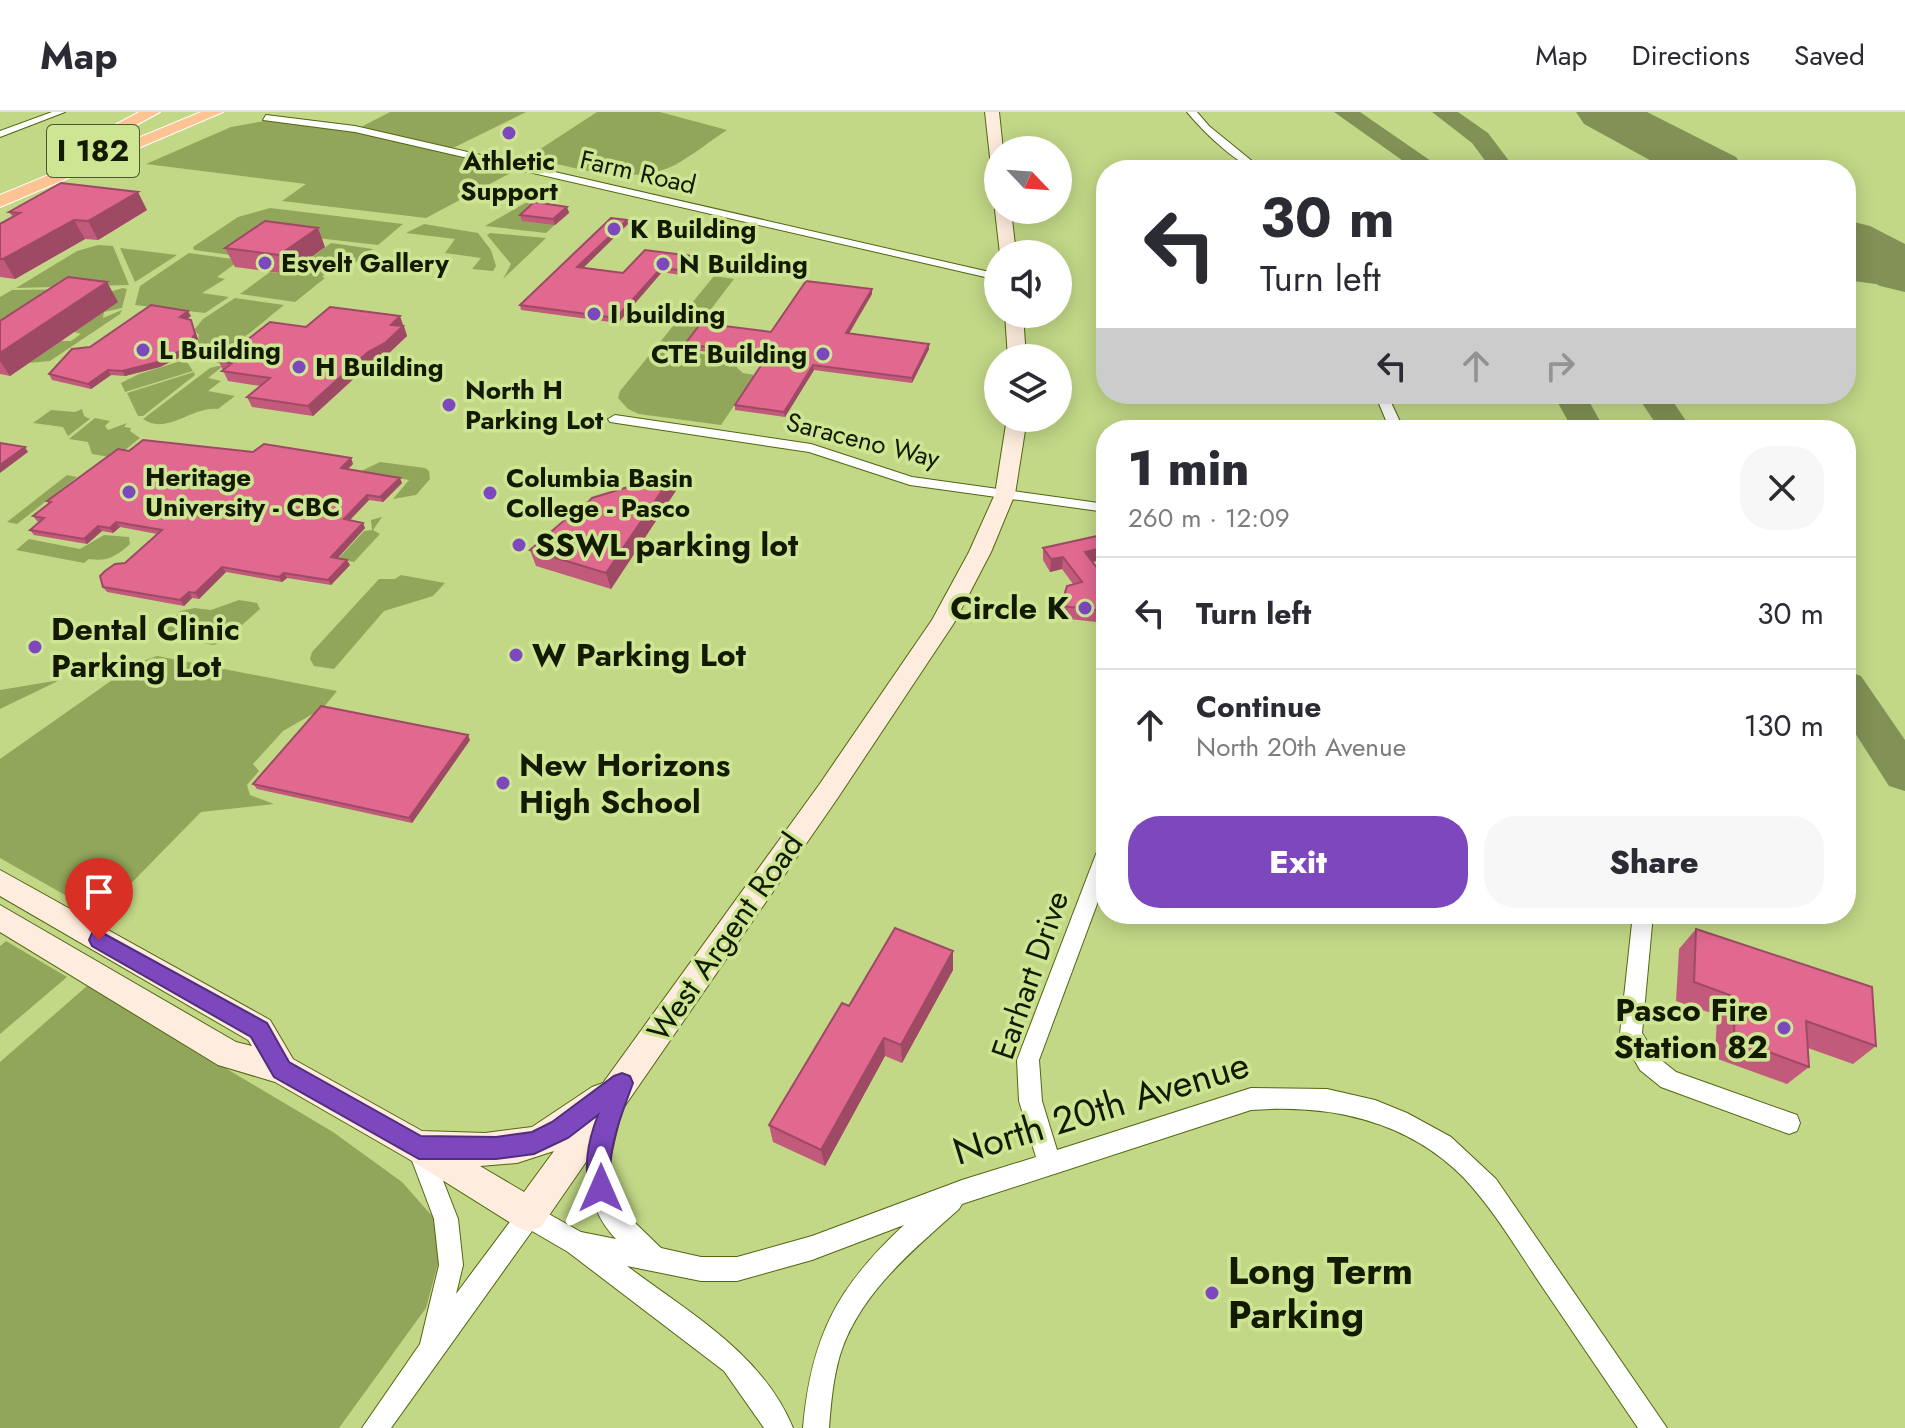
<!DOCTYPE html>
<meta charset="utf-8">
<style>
body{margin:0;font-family:Jost,sans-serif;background:#f7f7f7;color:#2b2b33;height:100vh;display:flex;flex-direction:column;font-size:30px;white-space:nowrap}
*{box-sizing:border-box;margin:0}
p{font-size:26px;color:#7c7c81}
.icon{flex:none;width:44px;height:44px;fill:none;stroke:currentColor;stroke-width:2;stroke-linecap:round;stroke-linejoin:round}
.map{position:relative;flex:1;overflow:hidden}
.details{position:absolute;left:1096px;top:308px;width:760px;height:504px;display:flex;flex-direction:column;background:#fff;border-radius:32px;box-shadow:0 4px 20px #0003}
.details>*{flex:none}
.hud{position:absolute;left:1096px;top:48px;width:760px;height:244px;border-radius:32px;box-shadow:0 4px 20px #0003;background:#fff;color:#2b2b33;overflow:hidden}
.needle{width:52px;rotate:115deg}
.controls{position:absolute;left:984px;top:24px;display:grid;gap:16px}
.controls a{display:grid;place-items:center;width:88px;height:88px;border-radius:50%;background:#fff;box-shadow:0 4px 20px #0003;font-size:40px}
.pin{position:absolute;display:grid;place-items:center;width:68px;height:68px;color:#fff;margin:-82px -34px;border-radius:50% 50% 50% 0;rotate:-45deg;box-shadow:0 0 8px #0007}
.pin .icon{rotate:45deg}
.me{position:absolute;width:88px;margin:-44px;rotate:0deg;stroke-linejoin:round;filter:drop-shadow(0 0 6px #0008)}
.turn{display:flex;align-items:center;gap:28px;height:168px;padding:0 32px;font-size:36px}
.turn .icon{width:104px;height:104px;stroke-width:2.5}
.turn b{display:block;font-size:56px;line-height:68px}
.lanes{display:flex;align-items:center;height:76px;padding:0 32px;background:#0003;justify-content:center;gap:40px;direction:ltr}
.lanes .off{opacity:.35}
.round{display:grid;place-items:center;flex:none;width:84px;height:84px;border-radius:32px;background:#f7f7f7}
.overview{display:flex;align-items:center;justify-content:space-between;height:136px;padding:0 32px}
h1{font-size:48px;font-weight:800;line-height:60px}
.button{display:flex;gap:16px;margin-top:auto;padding:16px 32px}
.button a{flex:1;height:92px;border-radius:32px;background:#7d47be;color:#fff;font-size:32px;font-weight:800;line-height:92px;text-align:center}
.button a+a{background:#f7f7f7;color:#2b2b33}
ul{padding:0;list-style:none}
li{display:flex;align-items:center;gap:24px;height:112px;padding:0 32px;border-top:2px solid #e1e1e2}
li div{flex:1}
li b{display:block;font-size:30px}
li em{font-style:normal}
header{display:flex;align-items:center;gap:48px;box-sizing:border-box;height:112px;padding:0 40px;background:#fff;border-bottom:2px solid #e1e1e2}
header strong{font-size:38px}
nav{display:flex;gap:44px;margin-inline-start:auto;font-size:28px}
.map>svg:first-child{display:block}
</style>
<header>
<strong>Map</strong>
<nav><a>Map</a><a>Directions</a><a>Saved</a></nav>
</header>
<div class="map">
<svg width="1905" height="1316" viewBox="0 0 1905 1316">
<rect width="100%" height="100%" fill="#c2d887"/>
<path fill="#92a65b" d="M 390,0 L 526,0 L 453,36 L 361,15 Z
M 597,0 L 660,0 L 727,18 C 710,29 693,43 675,53 C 631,75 572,55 528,45 Z
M 270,8 L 363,20 L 520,56 L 426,106 L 282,89 L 306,72 L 146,52 L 231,15 Z
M 527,90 L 570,99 L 546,121 L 485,114 Z
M 270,96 L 403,112 L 378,133 L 317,126 L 245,145 L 194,138 L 193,135 L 238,105 Z
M 424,112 L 478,121 L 491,138 L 496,154 L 493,159 L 472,157 L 481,146 L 445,141 L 455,127 L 406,121 Z
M 490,121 L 546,126 L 503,167 L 511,152 L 487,123 Z
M 331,131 L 373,137 L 352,153 L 308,148 Z
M 98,133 L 113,134 L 129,173 L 16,176 L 77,139 Z
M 120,136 L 177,143 L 135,170 Z
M 189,141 L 240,148 L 217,165 L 225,167 L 202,181 L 229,185 L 205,201 L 135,193 L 140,174 Z
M 301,153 L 331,156 L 322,165 L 325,166 L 295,190 L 240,182 L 270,160 L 288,162 Z
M 714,164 L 734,167 L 679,239 L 740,247 L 737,256 L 743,261 L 755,263 L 721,313 L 639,302 L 628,297 L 618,286 L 620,279 Z
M 123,176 L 127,177 L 122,196 L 104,200 L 103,206 L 122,198 L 120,202 L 50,249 L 29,251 L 61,229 L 71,229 L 81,222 L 74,220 L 117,190 L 88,186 Z
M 88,177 L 0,234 L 0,185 L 12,178 Z
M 235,186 L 284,193 C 259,212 230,245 196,239 L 199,223 L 194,218 L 203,207 Z
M 181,249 L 187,250 L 193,259 L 125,280 L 121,271 L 139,262 Z
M 218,254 L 223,254 L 208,266 L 221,269 L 208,279 L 235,284 L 218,297 C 193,293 167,324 143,307 L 210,256 Z
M 194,260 L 195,263 L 143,304 L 138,304 L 127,281 Z
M 82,297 L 84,304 L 90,307 L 68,324 L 63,315 L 33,311 L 51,298 L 75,300 Z
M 95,306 L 110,309 L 105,314 L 108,318 L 127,311 L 124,315 L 131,316 L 130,319 L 140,326 L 115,346 L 92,342 L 88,330 L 69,327 Z
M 380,350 L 425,356 L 429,359 L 430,367 L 416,383 L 393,387 L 409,368 L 359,360 Z
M 67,363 L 77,365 L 17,412 L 7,410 Z
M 382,405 L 373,418 L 380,422 L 354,450 L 338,447 L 364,419 L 372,418 L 371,408 Z
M 104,423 L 129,425 L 130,432 C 117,444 107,450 89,447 L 84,451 L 16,438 L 29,427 L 80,437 Z
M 401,463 L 445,471 L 433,484 L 384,499 L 334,557 L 314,554 L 310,547 L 312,540 L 379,467 L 395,467 Z
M 239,488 L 257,491 L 260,497 L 223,530 L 213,533 L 165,524 L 163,521 L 180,499 L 195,496 L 211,498 Z
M 157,544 L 337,579 L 323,596 L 283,619 L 253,652 L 259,659 L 247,673 L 250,683 L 274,692 L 201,700 L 100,803 L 0,746 L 0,647 L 135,552 Z
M 60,568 L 0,597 L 0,578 Z
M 6,829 L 67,865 L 0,922 L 0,834 Z
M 87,874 L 333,1020 L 402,1070 L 433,1105 L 440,1144 L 426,1196 L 339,1316 L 0,1316 L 0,950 Z"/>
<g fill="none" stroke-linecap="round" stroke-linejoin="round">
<path fill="#829256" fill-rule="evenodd" d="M 1334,0 L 1360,0 L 1444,58 L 1416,58 Z
M 1432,0 L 1458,0 L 1488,21 L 1516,58 L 1492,58 L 1472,31 Z
M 1846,152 L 1905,160 L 1905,176 L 1846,168 Z
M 1553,282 L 1585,282 L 1605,318 L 1573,318 Z
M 1636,282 L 1668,282 L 1692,318 L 1660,318 Z
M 1846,559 L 1861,564 L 1905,628 L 1905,679 L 1889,674 L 1846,607 Z"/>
<path fill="#829256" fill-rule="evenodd" d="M 1576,0 L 1647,0 L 1736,45 L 1745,58 L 1668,58 L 1584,12 Z
M 1846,108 L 1870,114 L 1905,132 L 1905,180 L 1880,174 L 1846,155 Z"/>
<g stroke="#53650f" stroke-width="2">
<path id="minor" d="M 52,0 L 65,0 L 0,25 L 0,19 Z
M 1187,0 L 1197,0 L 1209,14 L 1263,58 C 1241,58 1202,18 1187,0 Z
M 266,3 L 355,14 L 985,159 L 998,159 L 998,165 L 985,165 L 355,20 L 263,8 Z
M 1375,282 L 1387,282 L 1404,318 L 1390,318 Z
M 615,303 L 811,332 L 912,365 L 1106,392 L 1106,400 L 910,373 L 809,340 L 610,310 L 608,307 Z
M 1106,734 L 1106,768 L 1039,948 L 1042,989 L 1057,1038 L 1251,976 L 1327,977 L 1375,988 L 1407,1001 L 1451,1025 L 1496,1067 L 1667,1316 L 1638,1316 C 1605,1267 1572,1219 1539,1170 C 1515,1134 1493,1097 1464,1066 C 1407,1008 1329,992 1251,998 L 962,1092 L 959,1097 C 913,1138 859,1182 840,1243 C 833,1267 831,1291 829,1316 L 803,1316 C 811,1225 837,1175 904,1113 L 812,1148 L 737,1169 L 701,1169 L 627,1154 C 688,1200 763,1242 793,1316 L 764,1316 L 724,1259 L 568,1140 L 532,1119 L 391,1316 L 362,1316 L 420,1232 L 439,1153 L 434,1107 L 408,1038 L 412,1030 L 420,1027 L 428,1030 L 458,1107 L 463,1153 L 456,1182 L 521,1095 L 529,1091 L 581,1120 L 616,1127 C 581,1090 582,1041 601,997 L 609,994 L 617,997 L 620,1005 L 610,1047 L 610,1066 L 618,1090 L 629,1105 L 661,1136 L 701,1145 L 737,1145 L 812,1124 L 962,1068 L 1036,1045 L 1019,989 L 1017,948 L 1096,742 L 1099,737 Z
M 1633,802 L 1653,802 L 1642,921 L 1656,944 L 1676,960 L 1797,1003 L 1800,1011 L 1797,1019 L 1789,1022 L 1661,975 L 1640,958 L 1620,922 Z"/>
</g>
<g stroke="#53650f" stroke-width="2">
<path id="secondary" d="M 985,0 L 999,0 L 1003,38 L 998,38 L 998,58 L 991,54 Z
M 998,95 L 998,98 L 1011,98 L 1016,142 L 1000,142 L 995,98 Z
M 1005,202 L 1023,202 L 1026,246 L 1008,246 Z
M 1007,306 L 1027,306 L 1015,382 L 991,440 L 954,511 L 837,687 L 541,1115 L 529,1120 L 517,1115 L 407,1046 L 275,970 L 218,953 L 0,820 L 0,793 L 236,930 L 252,934 L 248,928 L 0,784 L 0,758 L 270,908 L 293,947 L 422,1019 L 485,1021 L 532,1015 L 592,975 L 603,971 L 819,673 L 932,508 L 969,440 L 995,382 ZM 554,1039 L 524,1080 L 480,1054 L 517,1051 Z"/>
</g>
<g stroke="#fff" stroke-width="2">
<path id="motorway" d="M 139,0 L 160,0 L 103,31 L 97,32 L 89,27 Z
M 201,0 L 223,0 L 0,95 L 0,83 Z"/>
</g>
<use href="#minor" fill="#fff" fill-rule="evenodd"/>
<use href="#secondary" fill="#feedde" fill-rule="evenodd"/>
<use href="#motorway" fill="#fdc392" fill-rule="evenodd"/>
</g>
<path fill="#c25a7c" d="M 147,98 L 98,128 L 85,127 L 15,167 L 0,165 L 0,112 L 13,105 L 9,100 Z
M 569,101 L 555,113 L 522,109 L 520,103 Z
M 627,108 L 628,112 L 583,156 L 623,161 L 693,149 L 680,163 L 662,160 L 618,211 L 521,198 L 520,193 Z
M 325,135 L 288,162 L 235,155 L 225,136 Z
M 872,182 L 849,222 L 929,232 L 929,237 L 912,271 L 814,258 L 785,305 L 735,298 L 735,293 L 760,255 L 751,246 L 686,237 L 685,232 L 771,220 Z
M 118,190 L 10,264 L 0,262 L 0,209 Z
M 191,204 L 187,207 L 191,208 L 198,227 L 187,242 L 160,255 L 125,264 L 111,263 L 91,277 L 52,268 L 49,262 L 90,235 Z
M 404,214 L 407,224 L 389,241 L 372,250 L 313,304 L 252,295 L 247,285 L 260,274 L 228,269 L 219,250 L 306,215 Z
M 129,339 L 253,340 L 351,346 L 353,352 L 348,357 L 402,371 L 383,390 L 369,388 L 350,408 L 365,416 L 338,446 L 350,453 L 331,473 L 287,466 L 282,470 L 226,460 L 199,487 L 192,486 L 184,494 L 107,480 L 103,475 L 125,451 L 157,422 L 120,415 L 113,421 L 102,419 L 87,432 L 34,423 L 30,418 L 39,410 L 37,409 L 33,404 L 49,392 L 47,389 Z
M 674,361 L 677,377 L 611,477 L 536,454 L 530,438 L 574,406 Z
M 1106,422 L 1106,447 L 1092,450 L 1104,465 L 1106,465 L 1106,511 L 1060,506 L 1061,494 L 1073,472 L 1062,457 L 1050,460 L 1043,448 L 1043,436 Z
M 470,628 L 412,711 L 257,677 L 253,672 Z
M 1696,817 L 1876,934 L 1853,952 L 1808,936 L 1809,955 L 1787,972 L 1715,946 L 1717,903 L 1676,889 L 1679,837 Z
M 953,858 L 902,951 L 885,944 L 825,1054 L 773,1030 L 769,1013 L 849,894 Z"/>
<path fill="#9e4a65" d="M 138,80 L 147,98 L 98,128 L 88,109 Z
M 567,95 L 569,101 L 555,113 L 553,107 Z
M 74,108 L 85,127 L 15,167 L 3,147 Z
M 627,108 L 628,112 L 579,160 L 577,155 Z
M 318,116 L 325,135 L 288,162 L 279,143 Z
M 692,144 L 693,149 L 680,163 L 679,158 Z
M 661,156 L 662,160 L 618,211 L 616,206 Z
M 107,170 L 118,190 L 10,264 L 0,249 L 0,241 Z
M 872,177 L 872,182 L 846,226 L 846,221 Z
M 188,199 L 191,204 L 182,210 L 180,205 Z
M 400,204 L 407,224 L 389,241 L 372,250 L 313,304 L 308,294 Z
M 191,208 L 198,227 L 187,242 L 160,255 L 125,264 L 122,259 Z
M 929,232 L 929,237 L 912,271 L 912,266 Z
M 813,253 L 814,258 L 785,305 L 784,300 Z
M 108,258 L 111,263 L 91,277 L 88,272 Z
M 25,335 L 28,340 L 0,361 L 0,353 Z
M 351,346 L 353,352 L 343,361 L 341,356 Z
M 674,361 L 677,377 L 611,477 L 606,461 Z
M 400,366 L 402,371 L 383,390 L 380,385 Z
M 367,383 L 369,388 L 346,412 L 344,407 Z
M 116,410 L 120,415 L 113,421 L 110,416 Z
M 363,411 L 365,416 L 334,450 L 331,445 Z
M 98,414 L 102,419 L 87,432 L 84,427 Z
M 1106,435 L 1106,447 L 1083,452 L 1085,440 Z
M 1063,445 L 1062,457 L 1050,460 L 1051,447 Z
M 347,448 L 350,453 L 331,473 L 328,468 Z
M 222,455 L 226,460 L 199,487 L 195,481 Z
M 284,461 L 287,466 L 282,470 L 279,465 Z
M 189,480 L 192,486 L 184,494 L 180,488 Z
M 468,623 L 470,628 L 412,711 L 409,706 Z
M 953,839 L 953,858 L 902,951 L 901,933 Z
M 884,926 L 885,944 L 825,1054 L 821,1038 Z"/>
<path fill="#e16990" stroke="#9e4a65" stroke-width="2" d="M 61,71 L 138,80 L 88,109 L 74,108 L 3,147 L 0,147 L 0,112 L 20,101 L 9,100 Z
M 534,90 L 567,95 L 553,107 L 520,103 Z
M 611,106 L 627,108 L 577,155 L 623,161 L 645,138 L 692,144 L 679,158 L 661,156 L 616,206 L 520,193 Z
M 265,109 L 318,116 L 279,143 L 225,136 Z
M 68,165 L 107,170 L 0,241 L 0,209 Z
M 806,169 L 872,177 L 846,221 L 929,232 L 912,266 L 813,253 L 784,300 L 735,293 L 762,252 L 751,241 L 685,232 L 701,211 L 771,220 Z
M 151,193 L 188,199 L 180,205 L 191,208 L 195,222 L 184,237 L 158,250 L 122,259 L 108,258 L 88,272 L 49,262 L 72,237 L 90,235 Z
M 330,195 L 400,204 L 391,213 L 403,214 L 385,231 L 368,240 L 308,294 L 247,285 L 270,266 L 222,259 L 232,251 L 219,250 L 270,210 L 306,215 Z
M 143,328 L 253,340 L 264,332 L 351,346 L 341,356 L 400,366 L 380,385 L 367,383 L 344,407 L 363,411 L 331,445 L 347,448 L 328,468 L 284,461 L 279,465 L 222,455 L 195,481 L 189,480 L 180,488 L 103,475 L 100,464 L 105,459 L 115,452 L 125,451 L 162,418 L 116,410 L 110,416 L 98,414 L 84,427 L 30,418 L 44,406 L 33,404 L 51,390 L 47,389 L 118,337 L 129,339 Z
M 0,331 L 25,335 L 0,353 Z
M 674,361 L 606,461 L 530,438 L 568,405 L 574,406 L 592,386 Z
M 1106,422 L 1106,435 L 1085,440 L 1104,465 L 1106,465 L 1106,499 L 1061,494 L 1067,474 L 1082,470 L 1063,445 L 1051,447 L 1043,436 Z
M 321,594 L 468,623 L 409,706 L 253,672 Z
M 895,816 L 953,839 L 901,933 L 884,926 L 821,1038 L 769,1013 L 842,891 L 849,894 Z
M 1696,817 L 1872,875 L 1876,934 L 1806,909 L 1809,955 L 1734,927 L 1735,885 L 1694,870 Z"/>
<path fill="#7d47be" stroke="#512e7c" stroke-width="2" d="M 99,819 L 267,911 L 289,950 L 421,1024 L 496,1025 L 532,1020 L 552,1010 L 614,964 L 622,961 L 630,964 L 633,971 C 624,996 614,1020 611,1046 C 609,1059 614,1071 609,1084 L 601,1087 L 592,1084 C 582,1059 588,1028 598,1003 L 568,1026 L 534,1042 L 496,1047 L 419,1047 L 274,965 L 251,925 L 92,834 L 89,828 L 92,821 Z"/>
<g fill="#7d47be" stroke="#cee694" stroke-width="3">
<circle cx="509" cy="21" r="8"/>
<circle cx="614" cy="117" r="8"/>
<circle cx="265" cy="151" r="8"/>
<circle cx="663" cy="152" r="8"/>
<circle cx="594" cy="202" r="8"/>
<circle cx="143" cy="238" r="8"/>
<circle cx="823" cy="242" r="8"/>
<circle cx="299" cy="255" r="8"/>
<circle cx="449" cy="293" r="8"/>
<circle cx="129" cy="380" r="8"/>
<circle cx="490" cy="381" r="8"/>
<circle cx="519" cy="433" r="8"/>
<circle cx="1085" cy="496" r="8"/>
<circle cx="35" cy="535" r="8"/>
<circle cx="516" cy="543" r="8"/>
<circle cx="503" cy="671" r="8"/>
<circle cx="1784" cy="916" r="8"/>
<circle cx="1212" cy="1181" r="8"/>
</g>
<g text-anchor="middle" stroke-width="7" stroke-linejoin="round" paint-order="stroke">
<g font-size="26" font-weight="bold" fill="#131a00" stroke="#cee694" text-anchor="start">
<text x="509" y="58" text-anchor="middle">Athletic<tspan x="509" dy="30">Support</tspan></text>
<text x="630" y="126">K Building</text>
<text x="281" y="160">Esvelt Gallery</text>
<text x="679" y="161">N Building</text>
<text x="610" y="211">I building</text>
<text x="159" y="247">L Building</text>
<text x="807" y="251" text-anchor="end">CTE Building</text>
<text x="315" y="264">H Building</text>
<text x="465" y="287">North H<tspan x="465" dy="30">Parking Lot</tspan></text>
<text x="145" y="374">Heritage<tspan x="145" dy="30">University - CBC</tspan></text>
<text x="506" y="375">Columbia Basin<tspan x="506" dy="30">College - Pasco</tspan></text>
</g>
<g font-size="26" fill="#131a00" stroke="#cee694">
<text transform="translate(638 60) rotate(13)" y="9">Farm Road</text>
<text transform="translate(863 328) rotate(14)" y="9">Saraceno Way</text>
</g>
<rect fill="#cee694" stroke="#4b572c" stroke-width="2" x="47" y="13" width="92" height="52" rx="6"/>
<g font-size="30" font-weight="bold" fill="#131a00">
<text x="93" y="49">I 182</text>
</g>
<g font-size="32" font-weight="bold" fill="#131a00" stroke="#cee694" text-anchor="start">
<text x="535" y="444">SSWL parking lot</text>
<text x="1069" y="507" text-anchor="end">Circle K</text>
<text x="51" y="528">Dental Clinic<tspan x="51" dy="37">Parking Lot</tspan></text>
<text x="532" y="554">W Parking Lot</text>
<text x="519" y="664">New Horizons<tspan x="519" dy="37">High School</tspan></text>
<text x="1768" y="909" text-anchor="end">Pasco Fire<tspan x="1768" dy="37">Station 82</tspan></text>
</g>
<g font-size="32" fill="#131a00" stroke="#cee694">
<text transform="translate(725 825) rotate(-55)" y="11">West Argent Road</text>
<text transform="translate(1030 863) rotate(-71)" y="11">Earhart Drive</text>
</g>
<g font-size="38" fill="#131a00" stroke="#cee694">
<text transform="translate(1101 996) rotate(-17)" y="13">North 20th Avenue</text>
</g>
<g font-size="38" font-weight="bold" fill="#131a00" stroke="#cee694" text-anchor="start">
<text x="1228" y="1172">Long Term<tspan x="1228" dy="44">Parking</tspan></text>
</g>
</g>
</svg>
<div class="controls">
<a><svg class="needle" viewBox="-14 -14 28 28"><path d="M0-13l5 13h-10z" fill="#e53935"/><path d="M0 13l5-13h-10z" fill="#7c7c81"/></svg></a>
<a><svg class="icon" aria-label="sound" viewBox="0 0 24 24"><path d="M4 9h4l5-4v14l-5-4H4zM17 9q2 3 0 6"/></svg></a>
<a><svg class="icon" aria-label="layers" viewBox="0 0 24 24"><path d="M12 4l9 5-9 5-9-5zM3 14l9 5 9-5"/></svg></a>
</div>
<div class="pin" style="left:99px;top:828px;background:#d93025"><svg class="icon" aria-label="arrive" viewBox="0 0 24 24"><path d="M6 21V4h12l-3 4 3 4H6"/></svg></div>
<svg class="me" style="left:601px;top:1076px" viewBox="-20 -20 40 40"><path d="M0-17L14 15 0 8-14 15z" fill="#7d47be" stroke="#fff" stroke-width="4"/></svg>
<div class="hud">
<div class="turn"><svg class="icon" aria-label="left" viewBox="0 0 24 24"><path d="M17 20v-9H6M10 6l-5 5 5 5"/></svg><div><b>30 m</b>Turn left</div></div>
<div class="lanes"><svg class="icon" aria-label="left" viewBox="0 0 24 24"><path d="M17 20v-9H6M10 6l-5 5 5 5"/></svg><svg class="icon off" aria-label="ahead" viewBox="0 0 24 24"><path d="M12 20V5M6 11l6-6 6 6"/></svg><svg class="icon off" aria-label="right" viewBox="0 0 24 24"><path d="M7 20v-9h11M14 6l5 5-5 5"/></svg></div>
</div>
<section class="details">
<div class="overview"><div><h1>1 min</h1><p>260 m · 12:09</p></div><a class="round"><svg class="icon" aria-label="close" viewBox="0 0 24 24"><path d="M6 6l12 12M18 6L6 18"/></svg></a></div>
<ul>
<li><svg class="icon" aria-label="left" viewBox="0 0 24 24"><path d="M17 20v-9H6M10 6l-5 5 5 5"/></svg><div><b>Turn left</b></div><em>30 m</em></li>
<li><svg class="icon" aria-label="ahead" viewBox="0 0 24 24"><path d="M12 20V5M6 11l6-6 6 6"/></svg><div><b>Continue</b><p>North 20th Avenue</p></div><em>130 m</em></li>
</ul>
<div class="button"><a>Exit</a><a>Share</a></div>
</section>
</div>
